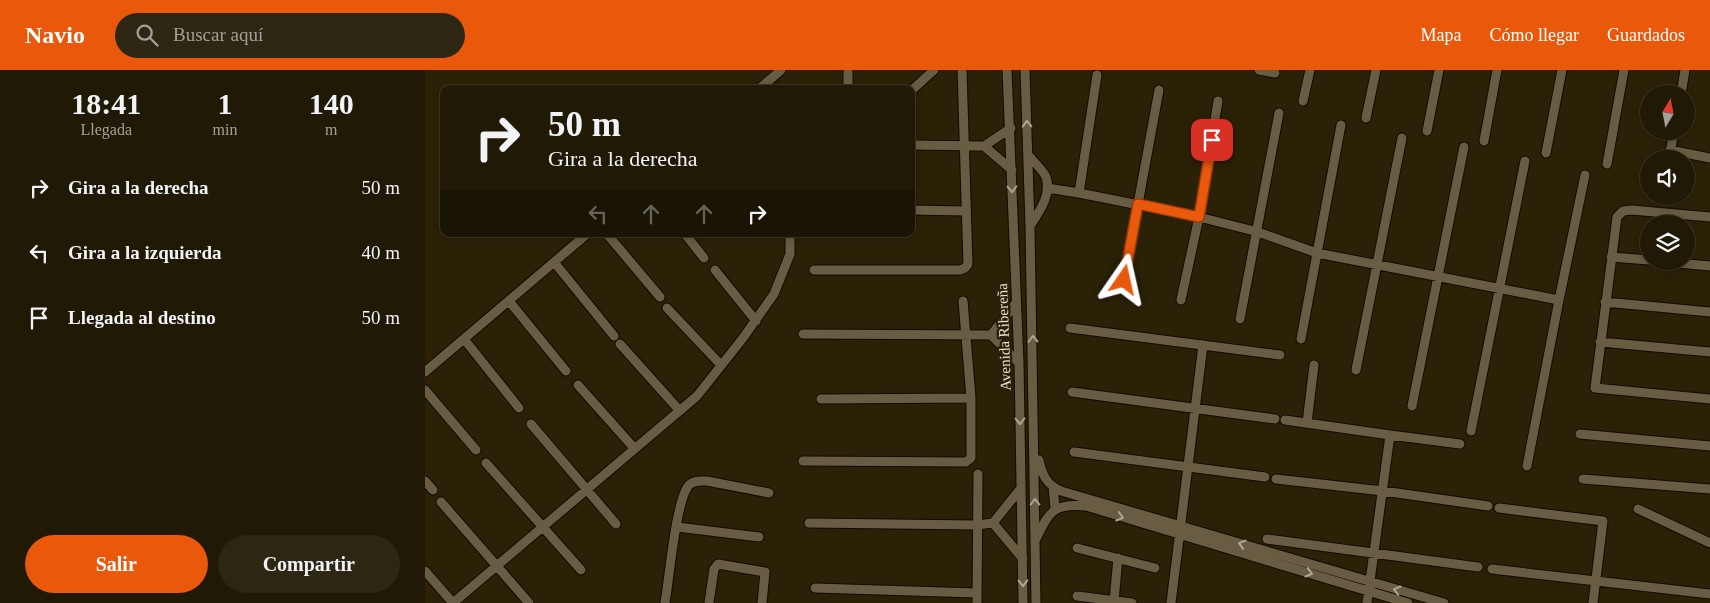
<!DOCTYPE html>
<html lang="es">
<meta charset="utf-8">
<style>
body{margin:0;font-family:Georgia,serif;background:#2d2613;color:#f1f3f6;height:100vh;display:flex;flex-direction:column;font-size:19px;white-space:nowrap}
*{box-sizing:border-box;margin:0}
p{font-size:16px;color:#a2a09a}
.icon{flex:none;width:28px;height:28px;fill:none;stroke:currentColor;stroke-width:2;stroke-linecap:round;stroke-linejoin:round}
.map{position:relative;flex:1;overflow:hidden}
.drawer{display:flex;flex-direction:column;background:#201905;width:425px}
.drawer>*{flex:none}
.banner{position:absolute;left:15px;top:15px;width:475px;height:152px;border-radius:10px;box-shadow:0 2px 8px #0003,0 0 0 1px #3d3827;background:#201905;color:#f1f3f6;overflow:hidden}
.needle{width:32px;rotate:10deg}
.tools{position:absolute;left:1215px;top:15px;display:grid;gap:10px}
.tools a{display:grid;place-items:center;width:55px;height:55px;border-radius:50%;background:#201905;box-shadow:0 2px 8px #0003,0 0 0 1px #3d3827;font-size:25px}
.pin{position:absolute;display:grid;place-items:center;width:42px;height:42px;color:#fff;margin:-21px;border-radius:10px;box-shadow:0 2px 8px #0006}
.me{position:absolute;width:55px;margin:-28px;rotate:11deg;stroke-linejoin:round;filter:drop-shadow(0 0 4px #0008)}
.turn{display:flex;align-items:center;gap:18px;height:105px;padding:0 25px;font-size:22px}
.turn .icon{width:65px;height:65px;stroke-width:2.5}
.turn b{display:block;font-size:35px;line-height:42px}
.lanes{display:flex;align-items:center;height:48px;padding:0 25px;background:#0003;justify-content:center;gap:25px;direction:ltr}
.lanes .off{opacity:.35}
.eta{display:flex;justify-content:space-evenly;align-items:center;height:85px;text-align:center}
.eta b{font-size:30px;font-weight:600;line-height:35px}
.button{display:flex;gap:10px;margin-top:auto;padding:10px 25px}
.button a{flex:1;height:58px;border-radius:30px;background:#ea580c;color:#fff;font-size:20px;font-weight:600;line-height:58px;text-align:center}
.button a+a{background:#2d2613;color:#f1f3f6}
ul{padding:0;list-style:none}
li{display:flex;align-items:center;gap:15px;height:65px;padding:0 25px}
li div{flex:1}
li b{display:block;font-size:19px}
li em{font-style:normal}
header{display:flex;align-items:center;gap:30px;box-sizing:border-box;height:70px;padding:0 25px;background:#ea580c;color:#fff}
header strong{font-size:24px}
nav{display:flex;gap:28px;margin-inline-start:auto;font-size:18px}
.search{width:350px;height:45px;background:#2d2613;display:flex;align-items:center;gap:12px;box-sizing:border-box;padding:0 18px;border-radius:28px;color:#a2a09a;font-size:19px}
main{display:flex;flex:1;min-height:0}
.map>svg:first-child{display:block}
</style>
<header>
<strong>Navio</strong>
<div class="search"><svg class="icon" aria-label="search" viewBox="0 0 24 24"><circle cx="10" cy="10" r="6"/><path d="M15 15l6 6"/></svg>Buscar aquí</div>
<nav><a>Mapa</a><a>Cómo llegar</a><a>Guardados</a></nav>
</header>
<main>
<section class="drawer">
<div class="eta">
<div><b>18:41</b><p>Llegada</p></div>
<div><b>1</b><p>min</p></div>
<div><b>140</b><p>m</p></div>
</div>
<ul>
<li><svg class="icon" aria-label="right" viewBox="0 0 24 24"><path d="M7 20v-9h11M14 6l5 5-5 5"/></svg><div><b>Gira a la derecha</b></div><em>50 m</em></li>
<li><svg class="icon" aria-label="left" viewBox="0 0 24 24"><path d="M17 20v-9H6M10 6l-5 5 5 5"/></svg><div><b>Gira a la izquierda</b></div><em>40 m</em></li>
<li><svg class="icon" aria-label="arrive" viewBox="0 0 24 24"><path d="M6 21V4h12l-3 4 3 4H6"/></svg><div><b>Llegada al destino</b></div><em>50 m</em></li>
</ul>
<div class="button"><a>Salir</a><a>Compartir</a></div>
</section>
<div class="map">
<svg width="1285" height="533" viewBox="0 0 1285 533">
<rect width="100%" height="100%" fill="#2b2107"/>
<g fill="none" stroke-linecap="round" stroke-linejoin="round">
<g stroke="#130a00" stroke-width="11">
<path id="minor" d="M 423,0 L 423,19
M 582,0 L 594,293 L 598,533
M 600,0 L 605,156 L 611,533
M 834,0 L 850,3
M 334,19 L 356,0
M 487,20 L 509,0
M 1256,24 L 1260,0
M 878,31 L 885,0
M 941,48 L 951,0
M 1002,61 L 1014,0
M 1059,71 L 1072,0
M 486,75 L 559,76 L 586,58
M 559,76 L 587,100
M 1245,80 L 1285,88
M 1121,83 L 1137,0
M 603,85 C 608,91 618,100 621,107 C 627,125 614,142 605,156
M 1244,89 L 1249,61
M 1182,94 L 1199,0
M 622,118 L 654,123 L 672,5
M 654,123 L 774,147 L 833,162 L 892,183 L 1134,230 L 1102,396
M 486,140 L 540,141
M 1285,147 L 1207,140 L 1198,141 L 1192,147 L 1170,318 L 1285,329
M 182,164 L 235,227
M 260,164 L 279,188
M 1186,187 L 1224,190
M 1232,191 L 1285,196
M 129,192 L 189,266
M 290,200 L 331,251
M 389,200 L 535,200 L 540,198 L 543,194 L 537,0
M 699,210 L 734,20
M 756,230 L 774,147 L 793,31
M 1134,230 L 1160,105
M 84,231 L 141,301
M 1180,232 L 1285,242
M 242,238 L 296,295
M 815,249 L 854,43
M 645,258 L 855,285
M 378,264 L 566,265 L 594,293
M 566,265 L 591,233
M 39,269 L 94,338
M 876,269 L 916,55
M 1175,272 L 1285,282
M 195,274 L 255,341
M 931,300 L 977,68
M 0,302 L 162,164
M 153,315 L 209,378
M 0,320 L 51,380
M 647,322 L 850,349
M 396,329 L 546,328
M 987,336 L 1039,77
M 860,350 L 965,365
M 882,353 L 889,295
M 106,354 L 191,454
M 1046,361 L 1100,91
M 1155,364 L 1285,376
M 649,382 L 840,407
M 614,390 C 617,405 622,415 636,421 L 1019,533
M 378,391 L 541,392 L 546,388 L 546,328 L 538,231
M 61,393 L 156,500
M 851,409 L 958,421 L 1063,436
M 1158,409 L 1285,419
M 0,411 L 8,420
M 628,417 L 630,438
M 16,432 L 104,533
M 1074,438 L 1178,451 L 1168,533
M 1213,439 L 1285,473
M 384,453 L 551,455 L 568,453 L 596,418
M 568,453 L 598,489
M 252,457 L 334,467
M 611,469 C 625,441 628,433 661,436 L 983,533
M 842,469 L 1053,497
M 652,478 L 730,498
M 1067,499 L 1285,524
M 0,501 L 28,533 L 272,326 L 318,268 L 349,224 L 365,184 L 365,164
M 390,518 L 551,523
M 652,526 L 707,533
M 689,531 L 693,488
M 240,533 C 244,510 251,429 264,415 C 269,410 275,411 282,411 L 344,423
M 284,533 L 289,499 L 293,494 L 340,502 L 337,533
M 552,533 L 553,404
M 746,533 L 778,275
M 942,533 L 965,365 L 1035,374"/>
</g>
<use href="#minor" stroke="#685d43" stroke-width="9"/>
</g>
<defs><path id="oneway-chevron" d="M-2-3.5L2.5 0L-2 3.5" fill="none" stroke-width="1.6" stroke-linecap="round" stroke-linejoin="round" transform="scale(1.25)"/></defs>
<g stroke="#aea692">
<use href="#oneway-chevron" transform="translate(602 54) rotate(-92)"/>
<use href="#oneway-chevron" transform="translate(587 119) rotate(88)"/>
<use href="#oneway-chevron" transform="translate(608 269) rotate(-91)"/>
<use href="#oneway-chevron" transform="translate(595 351) rotate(89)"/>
<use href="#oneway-chevron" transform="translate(610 432) rotate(-90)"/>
<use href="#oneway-chevron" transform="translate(695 447) rotate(17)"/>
<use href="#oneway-chevron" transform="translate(817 474) rotate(-164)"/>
<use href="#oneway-chevron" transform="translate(884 503) rotate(17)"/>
<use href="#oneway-chevron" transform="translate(598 513) rotate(89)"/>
<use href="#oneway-chevron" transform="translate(972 520) rotate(-164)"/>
</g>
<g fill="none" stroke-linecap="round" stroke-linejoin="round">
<g stroke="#983908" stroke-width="12">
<path id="route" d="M 699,210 L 713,134 L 774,147 L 787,70"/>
</g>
<use href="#route" stroke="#ea580c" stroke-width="9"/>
</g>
<g text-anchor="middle" stroke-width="5" stroke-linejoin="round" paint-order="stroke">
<g font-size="15" fill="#e7e1d2" stroke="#2b2107">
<text transform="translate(579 267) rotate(-92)" y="5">Avenida Ribereña</text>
</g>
</g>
</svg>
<div class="tools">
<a><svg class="needle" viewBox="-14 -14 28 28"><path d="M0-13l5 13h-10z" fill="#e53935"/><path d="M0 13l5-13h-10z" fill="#a2a09a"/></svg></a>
<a><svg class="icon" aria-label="sound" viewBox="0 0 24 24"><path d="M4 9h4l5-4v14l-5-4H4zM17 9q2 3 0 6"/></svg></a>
<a><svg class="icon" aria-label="layers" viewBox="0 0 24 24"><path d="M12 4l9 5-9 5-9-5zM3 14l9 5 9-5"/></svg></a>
</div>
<div class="pin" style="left:787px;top:70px;background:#d93025"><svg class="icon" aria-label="arrive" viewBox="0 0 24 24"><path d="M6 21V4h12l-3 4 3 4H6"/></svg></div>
<svg class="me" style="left:699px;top:210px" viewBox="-20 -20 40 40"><path d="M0-17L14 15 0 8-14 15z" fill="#ea580c" stroke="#fff" stroke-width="4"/></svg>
<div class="banner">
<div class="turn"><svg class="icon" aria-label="right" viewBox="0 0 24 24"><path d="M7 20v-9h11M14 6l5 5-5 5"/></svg><div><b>50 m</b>Gira a la derecha</div></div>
<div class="lanes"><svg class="icon off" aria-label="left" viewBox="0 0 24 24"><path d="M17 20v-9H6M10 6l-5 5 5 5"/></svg><svg class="icon off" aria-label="ahead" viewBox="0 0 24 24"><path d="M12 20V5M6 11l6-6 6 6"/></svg><svg class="icon off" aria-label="ahead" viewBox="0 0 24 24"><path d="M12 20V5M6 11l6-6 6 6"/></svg><svg class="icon" aria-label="right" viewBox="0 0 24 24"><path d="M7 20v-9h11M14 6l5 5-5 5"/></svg></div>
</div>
</div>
</main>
